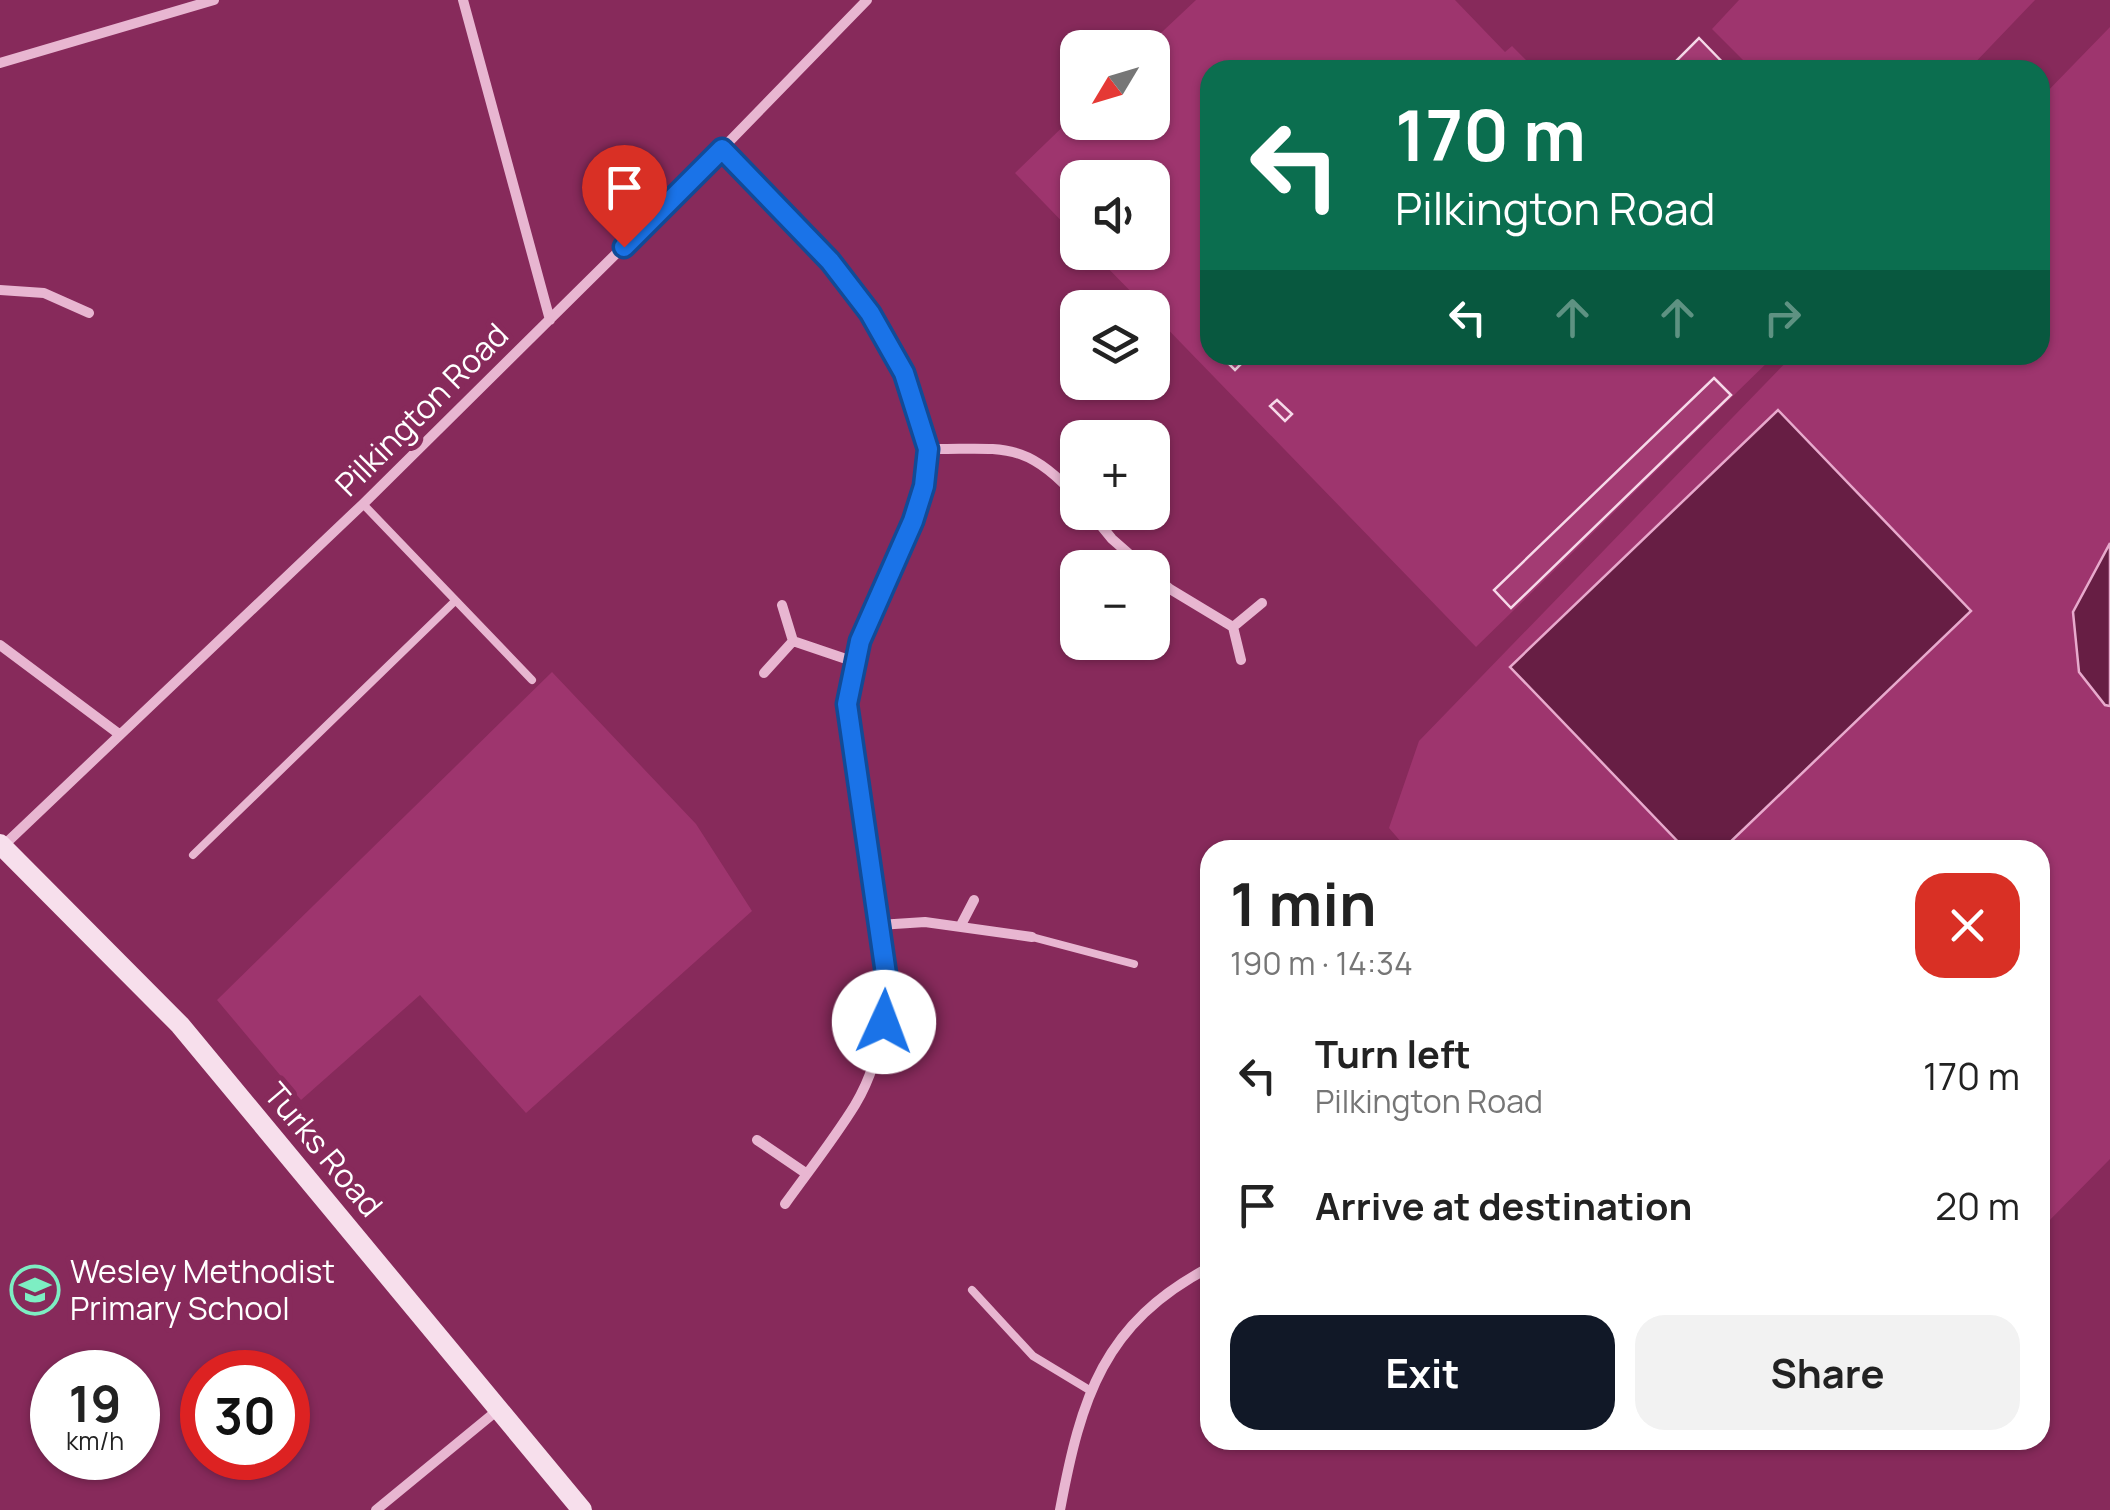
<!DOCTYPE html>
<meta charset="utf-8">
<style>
body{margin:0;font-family:Manrope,sans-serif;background:#f2f2f2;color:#222;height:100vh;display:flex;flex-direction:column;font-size:38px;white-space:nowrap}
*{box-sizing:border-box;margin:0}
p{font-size:32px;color:#767676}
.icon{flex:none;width:55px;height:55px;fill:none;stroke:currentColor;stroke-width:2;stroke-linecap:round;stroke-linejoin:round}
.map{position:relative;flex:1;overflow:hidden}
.sheet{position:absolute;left:1200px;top:840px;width:850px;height:610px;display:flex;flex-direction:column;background:#fff;border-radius:30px;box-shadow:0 2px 8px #0004}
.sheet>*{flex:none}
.banner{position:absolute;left:1200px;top:60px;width:850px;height:305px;border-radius:30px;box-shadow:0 2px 8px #0004;background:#0b6e4f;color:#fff;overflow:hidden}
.needle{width:65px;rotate:232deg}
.tools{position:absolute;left:1060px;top:30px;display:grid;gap:20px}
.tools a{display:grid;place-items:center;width:110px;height:110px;border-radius:20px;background:#fff;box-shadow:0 2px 8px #0004;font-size:50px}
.speed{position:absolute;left:30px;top:1350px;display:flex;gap:20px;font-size:50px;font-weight:700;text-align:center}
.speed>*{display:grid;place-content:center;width:130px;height:130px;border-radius:50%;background:#fff;box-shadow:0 2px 8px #0004;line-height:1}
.speed small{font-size:25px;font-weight:400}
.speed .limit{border:15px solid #d22;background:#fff;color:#111}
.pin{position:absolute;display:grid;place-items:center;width:85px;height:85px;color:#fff;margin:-102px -42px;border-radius:50% 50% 50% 0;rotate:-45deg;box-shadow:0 0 10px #0007}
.pin .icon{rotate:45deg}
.me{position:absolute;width:110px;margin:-55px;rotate:2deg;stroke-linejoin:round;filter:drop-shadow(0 0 8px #0008)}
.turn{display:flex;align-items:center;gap:35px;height:210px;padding:0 30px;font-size:45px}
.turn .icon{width:130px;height:130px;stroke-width:2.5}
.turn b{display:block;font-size:70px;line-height:85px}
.lanes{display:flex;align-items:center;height:95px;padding:0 30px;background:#0003;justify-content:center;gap:50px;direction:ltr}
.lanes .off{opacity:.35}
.round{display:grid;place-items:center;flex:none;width:105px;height:105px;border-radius:30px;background:#f2f2f2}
.head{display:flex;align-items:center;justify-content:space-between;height:170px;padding:0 30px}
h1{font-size:60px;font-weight:700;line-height:75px}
.action{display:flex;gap:20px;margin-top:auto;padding:20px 30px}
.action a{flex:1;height:115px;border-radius:30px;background:#111827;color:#fff;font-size:40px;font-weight:700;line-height:115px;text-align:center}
.action a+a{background:#f2f2f2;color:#222}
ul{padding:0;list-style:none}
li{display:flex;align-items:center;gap:30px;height:130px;padding:0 30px}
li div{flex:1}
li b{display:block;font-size:38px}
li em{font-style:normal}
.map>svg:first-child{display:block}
</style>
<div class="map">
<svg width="2110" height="1510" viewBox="0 0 2110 1510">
<rect width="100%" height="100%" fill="#872a5b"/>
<path fill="#9e356e" d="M 1196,0 L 1455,0 L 1505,52 L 1512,46 L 1536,70 L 1210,70 L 1210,355 L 1775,355 L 1476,647 L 1153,314 L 1152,308 L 1146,307 L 1093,253 L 1152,252 L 1152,178 L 1078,178 L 1077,237 L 1015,173 L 1077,113 L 1078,122 L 1152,122 L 1152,48 L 1146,47 Z
M 1739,0 L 2035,0 L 1968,70 L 1753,70 L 1712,29 Z
M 2110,27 L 2110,1159 L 2040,1230 L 2040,850 L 1408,850 L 1389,828 L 1419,741 L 1793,355 L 2040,355 L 2040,99 Z
M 552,672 L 696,824 L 752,911 L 526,1113 L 420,995 L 301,1100 L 217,1000 Z"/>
<path fill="#671e44" stroke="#e8aacd" stroke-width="2.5" d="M 1778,410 L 1971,611 L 1722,850 L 1686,850 L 1510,667 Z
M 2110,543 L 2110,706 L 2105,705 L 2079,672 L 2073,612 Z"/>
<path fill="#a33b73" stroke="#f6d9e9" stroke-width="2.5" d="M 1699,38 L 1730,70 L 1674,70 L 1671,66 Z
M 1220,355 L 1234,355 L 1242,363 L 1235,370 Z
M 1714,378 L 1731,395 L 1511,608 L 1494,590 Z
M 1277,400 L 1292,414 L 1285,421 L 1270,406 Z"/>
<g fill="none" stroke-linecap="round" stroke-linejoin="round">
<path stroke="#e8b6d1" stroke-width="8" d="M 363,504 L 532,680
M 193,855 L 455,601
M 1032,937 L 1134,964
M 972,1290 L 1033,1356 L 1091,1391"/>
<path stroke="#e8b6d1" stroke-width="10" d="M 463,0 L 550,320
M 0,63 L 214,0
M 722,149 C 805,235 904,322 926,444 C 938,508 866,607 852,673 C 842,718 854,764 861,808 C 876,905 909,1015 855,1105 C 834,1139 808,1172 785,1204
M 0,290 L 44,293 L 89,313
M 928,449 C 1001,450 1025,438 1078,499
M 1090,512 L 1112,539 L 1145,568
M 1152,574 L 1170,589 L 1233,627
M 793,641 L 855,662
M 0,645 L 119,734
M 1241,660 L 1233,627 L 1262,603
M 764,673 L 793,641 L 782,605
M 3,846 L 363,504 L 722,149 L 867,0
M 879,925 L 925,922 L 1032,937
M 961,925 L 974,900
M 757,1140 L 807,1174
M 376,1510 L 499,1409
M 1060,1510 C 1081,1398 1103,1323 1210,1267"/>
<path stroke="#f7dfec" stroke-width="20" d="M 0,844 L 180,1025 L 582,1510"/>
</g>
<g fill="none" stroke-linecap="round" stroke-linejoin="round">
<g stroke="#114b97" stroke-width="25">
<path id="route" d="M 624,247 L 722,149 L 830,261 L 870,313 L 904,373 L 928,449 L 924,486 L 913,521 L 860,641 L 847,704 L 886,974 L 884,1022"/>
</g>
<use href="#route" stroke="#1a73e8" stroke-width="18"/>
</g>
<defs>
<g id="school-ring" transform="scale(2.5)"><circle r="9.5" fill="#872a5b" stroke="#7deec3" stroke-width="1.5"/><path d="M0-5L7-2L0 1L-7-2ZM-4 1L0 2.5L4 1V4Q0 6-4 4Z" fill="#7deec3"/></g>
</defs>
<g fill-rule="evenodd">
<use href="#school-ring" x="35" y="1290"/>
</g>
<g text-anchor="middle" stroke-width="10" stroke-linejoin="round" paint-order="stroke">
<g font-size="32" fill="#fff" stroke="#872a5b">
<text transform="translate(422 410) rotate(-45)" y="11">Pilkington Road</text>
<text transform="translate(323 1150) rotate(50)" y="11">Turks Road</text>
</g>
<g font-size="32" fill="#fff" stroke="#872a5b" text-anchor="start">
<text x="70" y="1283">Wesley Methodist<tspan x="70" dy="37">Primary School</tspan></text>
</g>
</g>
</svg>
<div class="tools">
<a><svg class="needle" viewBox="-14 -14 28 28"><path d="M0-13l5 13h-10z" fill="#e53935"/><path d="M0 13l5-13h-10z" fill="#767676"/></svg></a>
<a><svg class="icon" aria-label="sound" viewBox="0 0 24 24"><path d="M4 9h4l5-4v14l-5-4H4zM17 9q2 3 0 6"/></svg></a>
<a><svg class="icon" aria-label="layers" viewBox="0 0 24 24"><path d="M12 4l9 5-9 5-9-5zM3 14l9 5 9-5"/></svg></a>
<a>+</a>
<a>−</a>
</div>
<div class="speed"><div>19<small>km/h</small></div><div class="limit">30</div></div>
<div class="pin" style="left:624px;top:247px;background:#d93025"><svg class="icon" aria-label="arrive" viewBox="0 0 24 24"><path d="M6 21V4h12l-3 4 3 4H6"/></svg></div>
<svg class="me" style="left:884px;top:1022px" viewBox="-20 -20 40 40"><circle r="19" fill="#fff"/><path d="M0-13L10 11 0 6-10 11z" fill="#1a73e8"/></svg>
<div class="banner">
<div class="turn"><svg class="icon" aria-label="left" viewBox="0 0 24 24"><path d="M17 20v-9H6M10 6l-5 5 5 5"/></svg><div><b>170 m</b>Pilkington Road</div></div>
<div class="lanes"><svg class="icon" aria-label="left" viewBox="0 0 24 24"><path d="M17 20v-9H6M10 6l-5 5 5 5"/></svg><svg class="icon off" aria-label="ahead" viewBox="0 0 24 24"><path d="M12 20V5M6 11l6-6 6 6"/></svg><svg class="icon off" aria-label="ahead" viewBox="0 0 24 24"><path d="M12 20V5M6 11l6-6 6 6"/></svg><svg class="icon off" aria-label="right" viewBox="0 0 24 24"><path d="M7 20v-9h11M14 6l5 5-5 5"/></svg></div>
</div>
<section class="sheet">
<div class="head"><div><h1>1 min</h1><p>190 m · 14:34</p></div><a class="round" style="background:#d93025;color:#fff"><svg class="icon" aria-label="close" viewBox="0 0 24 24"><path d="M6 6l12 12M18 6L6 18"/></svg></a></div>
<ul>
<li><svg class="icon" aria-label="left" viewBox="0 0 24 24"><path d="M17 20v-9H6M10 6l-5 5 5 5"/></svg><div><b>Turn left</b><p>Pilkington Road</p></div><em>170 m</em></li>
<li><svg class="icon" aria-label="arrive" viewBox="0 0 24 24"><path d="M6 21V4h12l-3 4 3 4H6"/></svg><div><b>Arrive at destination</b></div><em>20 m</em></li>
</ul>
<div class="action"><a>Exit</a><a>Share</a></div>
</section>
</div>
